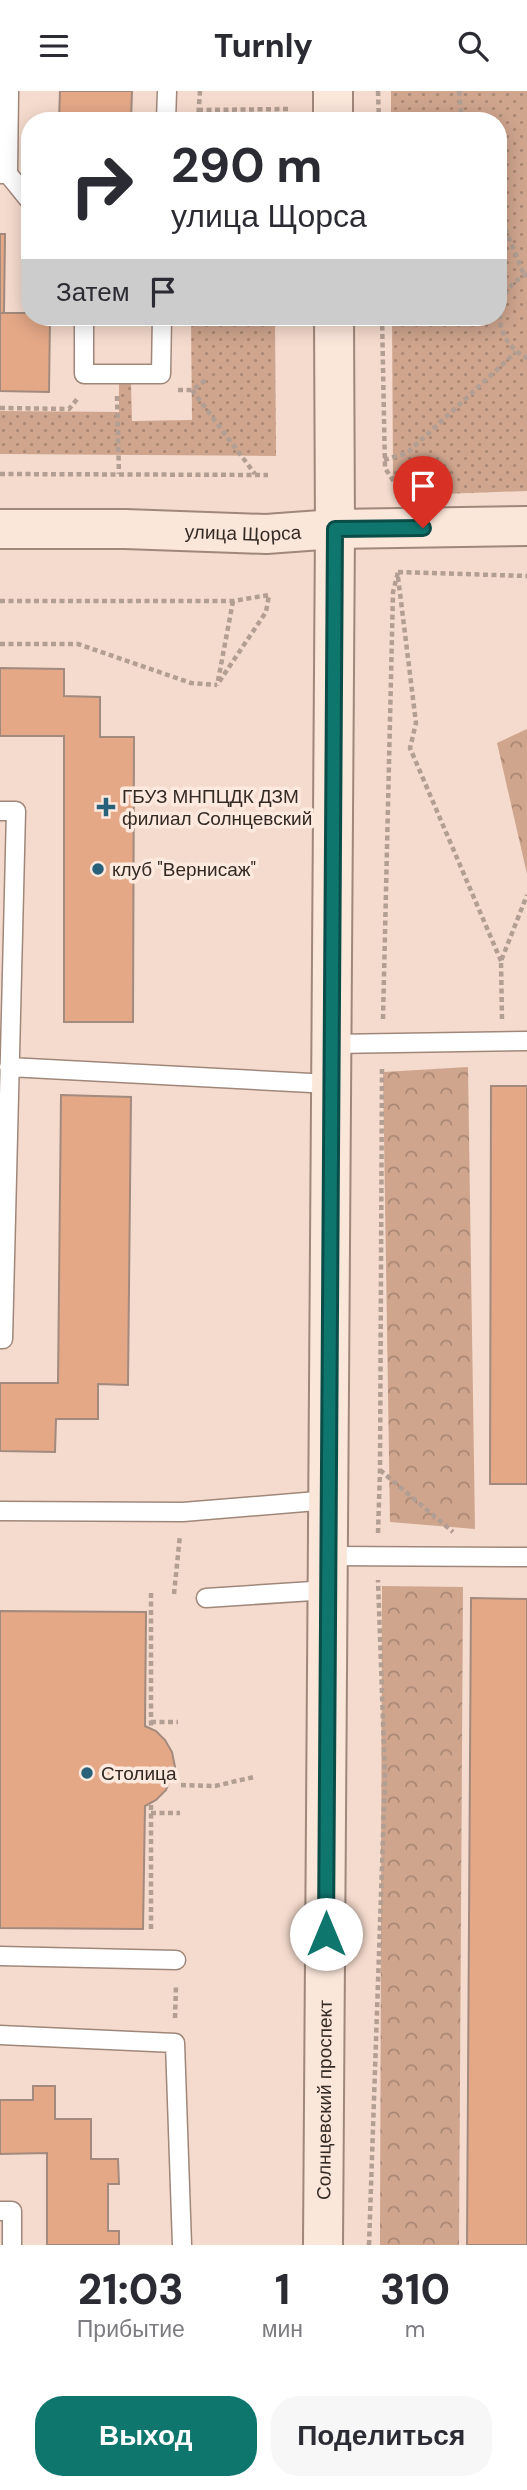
<!DOCTYPE html>
<html lang="ru">
<meta charset="utf-8">
<style>
body{margin:0;font-family:"DM Sans",sans-serif;background:#f7f7f7;color:#2b2b33;height:100vh;display:flex;flex-direction:column;font-size:26px;white-space:nowrap}
*{box-sizing:border-box;margin:0}
p{font-size:23px;color:#7c7c81}
.icon{flex:none;width:38px;height:38px;fill:none;stroke:currentColor;stroke-width:2;stroke-linecap:round;stroke-linejoin:round}
.map{position:relative;height:2154px;overflow:hidden}
.drawer{display:flex;flex-direction:column;background:#fff;flex:1}
.drawer>*{flex:none}
.guide{position:absolute;left:21px;top:21px;width:486px;height:214px;border-radius:28px;box-shadow:0 4px 18px #0003;background:#fff;color:#2b2b33;overflow:hidden}
.pin{position:absolute;display:grid;place-items:center;width:60px;height:60px;color:#fff;margin:-72px -30px;border-radius:50% 50% 50% 0;rotate:-45deg;box-shadow:0 0 7px #0007}
.pin .icon{rotate:45deg}
.me{position:absolute;width:77px;margin:-38px;rotate:0deg;stroke-linejoin:round;filter:drop-shadow(0 0 5px #0008)}
.turn{display:flex;align-items:center;gap:24px;height:147px;padding:0 35px;font-size:32px}
.turn .icon{width:91px;height:91px;stroke-width:2.5}
.turn b{display:block;font-size:49px;line-height:60px}
.then{display:flex;align-items:center;height:66px;padding:0 35px;background:#0003;gap:14px;font-size:26px}
.eta{display:flex;justify-content:space-evenly;align-items:center;height:119px;text-align:center}
.eta b{font-size:42px;font-weight:800;line-height:49px}
.primary-button{display:flex;gap:14px;margin-top:auto;padding:14px 35px}
.primary-button a{flex:1;height:80px;border-radius:28px;background:#0f766e;color:#fff;font-size:28px;font-weight:800;line-height:80px;text-align:center}
.primary-button a+a{background:#f7f7f7;color:#2b2b33}
header{display:flex;justify-content:space-between;align-items:center;height:91px;padding:0 35px;background:#fff;font-size:32px;font-weight:800}
.map>svg:first-child{display:block}
</style>
<header><svg class="icon" aria-label="menu" viewBox="0 0 24 24"><path d="M4 6h16M4 12h16M4 18h16"/></svg>Turnly<svg class="icon" aria-label="search" viewBox="0 0 24 24"><circle cx="10" cy="10" r="6"/><path d="M15 15l6 6"/></svg></header>
<div class="map">
<svg width="527" height="2154" viewBox="0 0 527 2154">
<defs>
<pattern id="grass-dots" width="8" height="8" patternUnits="userSpaceOnUse" patternTransform="scale(1.75)"><rect width="8" height="8" fill="#cfa58e"/><path d="M2 2h.1M6 6h.1" fill="none" stroke="#a98774" stroke-width="1.8" stroke-linecap="round"/></pattern>
<pattern id="forest-crowns" width="20" height="18" patternUnits="userSpaceOnUse" patternTransform="scale(1.75)"><rect width="20" height="18" fill="#cfa58e"/><path d="M2 6a3 3 0 1 1 6 0M12 15a3 3 0 1 1 6 0" fill="none" stroke="#a98774"/></pattern>
</defs>
<rect width="100%" height="100%" fill="#f5dbcd"/>
<path fill="url(#grass-dots)" d="M 391,0 L 527,0 L 527,400 L 413,404 L 393,386 L 392,226 L 499,226 L 499,30 L 391,30 Z
M 191,226 L 275,226 L 276,365 L 0,363 L 0,320 L 119,321 L 119,292 L 131,292 L 132,330 L 192,329 Z"/>
<path fill="url(#forest-crowns)" d="M 527,638 L 527,783 L 497,652 Z
M 468,976 L 475,1438 L 390,1431 L 383,981 Z
M 382,1495 L 463,1496 L 459,2154 L 380,2154 Z"/>
<path fill="#e4a887" stroke="#a28a7e" stroke-width="2" d="M 60,0 L 132,0 L 131,30 L 59,30 Z
M 0,143 L 5,143 L 4,222 L 0,222 Z
M 0,222 L 30,222 L 30,226 L 50,226 L 49,301 L 0,300 Z
M 0,577 L 64,578 L 64,605 L 100,606 L 100,646 L 134,646 L 133,931 L 64,931 L 64,645 L 0,645 Z
M 491,995 L 527,995 L 527,1393 L 490,1393 Z
M 61,1004 L 131,1006 L 128,1294 L 98,1293 L 98,1328 L 56,1328 L 55,1361 L 0,1360 L 0,1292 L 58,1292 Z
M 471,1507 L 527,1508 L 527,2154 L 467,2154 Z
M 0,1520 L 146,1521 L 145,1635 L 156,1640 L 165,1649 L 172,1661 L 175,1676 L 166,1699 L 156,1709 L 145,1715 L 143,1838 L 0,1837 Z
M 33,1995 L 55,1995 L 55,2028 L 91,2028 L 91,2068 L 118,2068 L 119,2093 L 108,2093 L 108,2140 L 119,2140 L 119,2154 L 47,2154 L 47,2062 L 0,2063 L 0,2009 L 33,2009 Z"/>
<g fill="none" stroke-linecap="round" stroke-linejoin="round">
<g stroke="#9f877a" stroke-width="21">
<path id="lane" d="M 166,30 L 167,0
M 0,83 L 8,83 L 30,110
M 8,83 L 9,0
M 84,226 L 84,283 L 161,283 L 162,226
M 0,720 L 16,720 L 3,1248 L 0,1248
M 332,953 L 527,950
M 9,976 L 330,993
M 0,1420 L 183,1421 L 329,1409
M 328,1465 L 527,1466
M 206,1507 L 328,1499
M 0,1865 L 176,1869
M 0,1944 L 175,1952 L 182,2154
M 0,2120 L 12,2120 L 12,2154"/>
</g>
<g stroke="#9f877a" stroke-width="42">
<g id="secondary">
<path d="M 333,0 L 333,30"/>
<path id="s1" d="M 0,438 L 125,438 L 266,443 L 335,438 L 527,435"/>
<path id="s2" d="M 323,2154 L 335,438 L 334,226"/>
</g>
</g>
<path stroke="#b29e92" stroke-width="4.5" stroke-dasharray="5 3.5" stroke-linecap="butt" d="M 378,0 L 379,30
M 459,0 L 462,30
M 198,19 L 289,18
M 198,30 L 200,0
M 499,122 L 524,184
M 527,183 C 490,201 491,249 527,267
M 382,226 L 385,377 L 396,394 L 445,392
M 178,299 L 192,299 L 206,289
M 192,299 L 255,383
M 117,305 L 119,383
M 0,317 L 69,318 L 78,307
M 384,369 L 407,362 L 516,261
M 0,383 L 268,384
M 398,481 L 527,485
M 398,486 L 416,632 L 410,657 L 501,870
M 0,510 L 233,510 L 269,504 L 266,521 L 217,594
M 0,553 L 78,553 L 191,592 L 217,594
M 218,590 L 233,510
M 383,928 L 393,501 L 398,481
M 502,928 L 501,870 L 527,804
M 380,1379 L 453,1441
M 378,1442 L 380,1379 L 382,975
M 151,1502 L 151,1637
M 174,1503 L 180,1444
M 151,1631 L 178,1631
M 181,1694 L 215,1695 L 254,1686
M 151,1722 L 180,1722
M 151,1838 L 151,1712
M 175,1927 L 176,1894
M 369,2154 L 385,1687 L 378,1489"/>
<use href="#lane" stroke="#fff" stroke-width="18"/>
<use href="#secondary" stroke="#fbe6da" stroke-width="38"/>
</g>
<g fill="none" stroke-linecap="round" stroke-linejoin="round">
<g stroke="#0a4d48" stroke-width="18">
<path id="route" d="M 326,1843 L 335,438 L 423,437"/>
</g>
<use href="#route" stroke="#0f766e" stroke-width="12"/>
</g>
<g fill="#28617a" stroke="#fee9de" stroke-width="2.5">
<path d="M102.5 705.5h7v7h7v7h-7v7h-7v-7h-7v-7h7z"/>
<circle cx="98" cy="778" r="7"/>
<circle cx="87" cy="1682" r="7"/>
</g>
<g text-anchor="middle" stroke-width="7" stroke-linejoin="round" paint-order="stroke">
<g font-size="19" fill="#332a24" stroke="#fee9de">
<text dy="7" stroke="none"><textPath href="#s1" startOffset="243">улица Щорса</textPath></text>
<text dy="7" stroke="none"><textPath href="#s2" startOffset="145">Солнцевский проспект</textPath></text>
</g>
<g font-size="19" fill="#332a24" stroke="#fee9de" text-anchor="start">
<text x="122" y="712">ГБУЗ МНПЦДК ДЗМ<tspan x="122" dy="22">филиал Солнцевский</tspan></text>
<text x="112" y="785">клуб "Вернисаж"</text>
<text x="101" y="1689">Столица</text>
</g>
</g>
</svg>
<div class="pin" style="left:423px;top:437px;background:#d93025"><svg class="icon" aria-label="arrive" viewBox="0 0 24 24"><path d="M6 21V4h12l-3 4 3 4H6"/></svg></div>
<svg class="me" style="left:326px;top:1843px" viewBox="-20 -20 40 40"><circle r="19" fill="#fff"/><path d="M0-13L10 11 0 6-10 11z" fill="#0f766e"/></svg>
<div class="guide">
<div class="turn"><svg class="icon" aria-label="right" viewBox="0 0 24 24"><path d="M7 20v-9h11M14 6l5 5-5 5"/></svg><div><b>290 m</b>улица Щорса</div></div>
<div class="then">Затем<svg class="icon" aria-label="arrive" viewBox="0 0 24 24"><path d="M6 21V4h12l-3 4 3 4H6"/></svg></div>
</div>
</div>
<section class="drawer">
<div class="eta">
<div><b>21:03</b><p>Прибытие</p></div>
<div><b>1</b><p>мин</p></div>
<div><b>310</b><p>m</p></div>
</div>
<div class="primary-button"><a>Выход</a><a>Поделиться</a></div>
</section>
